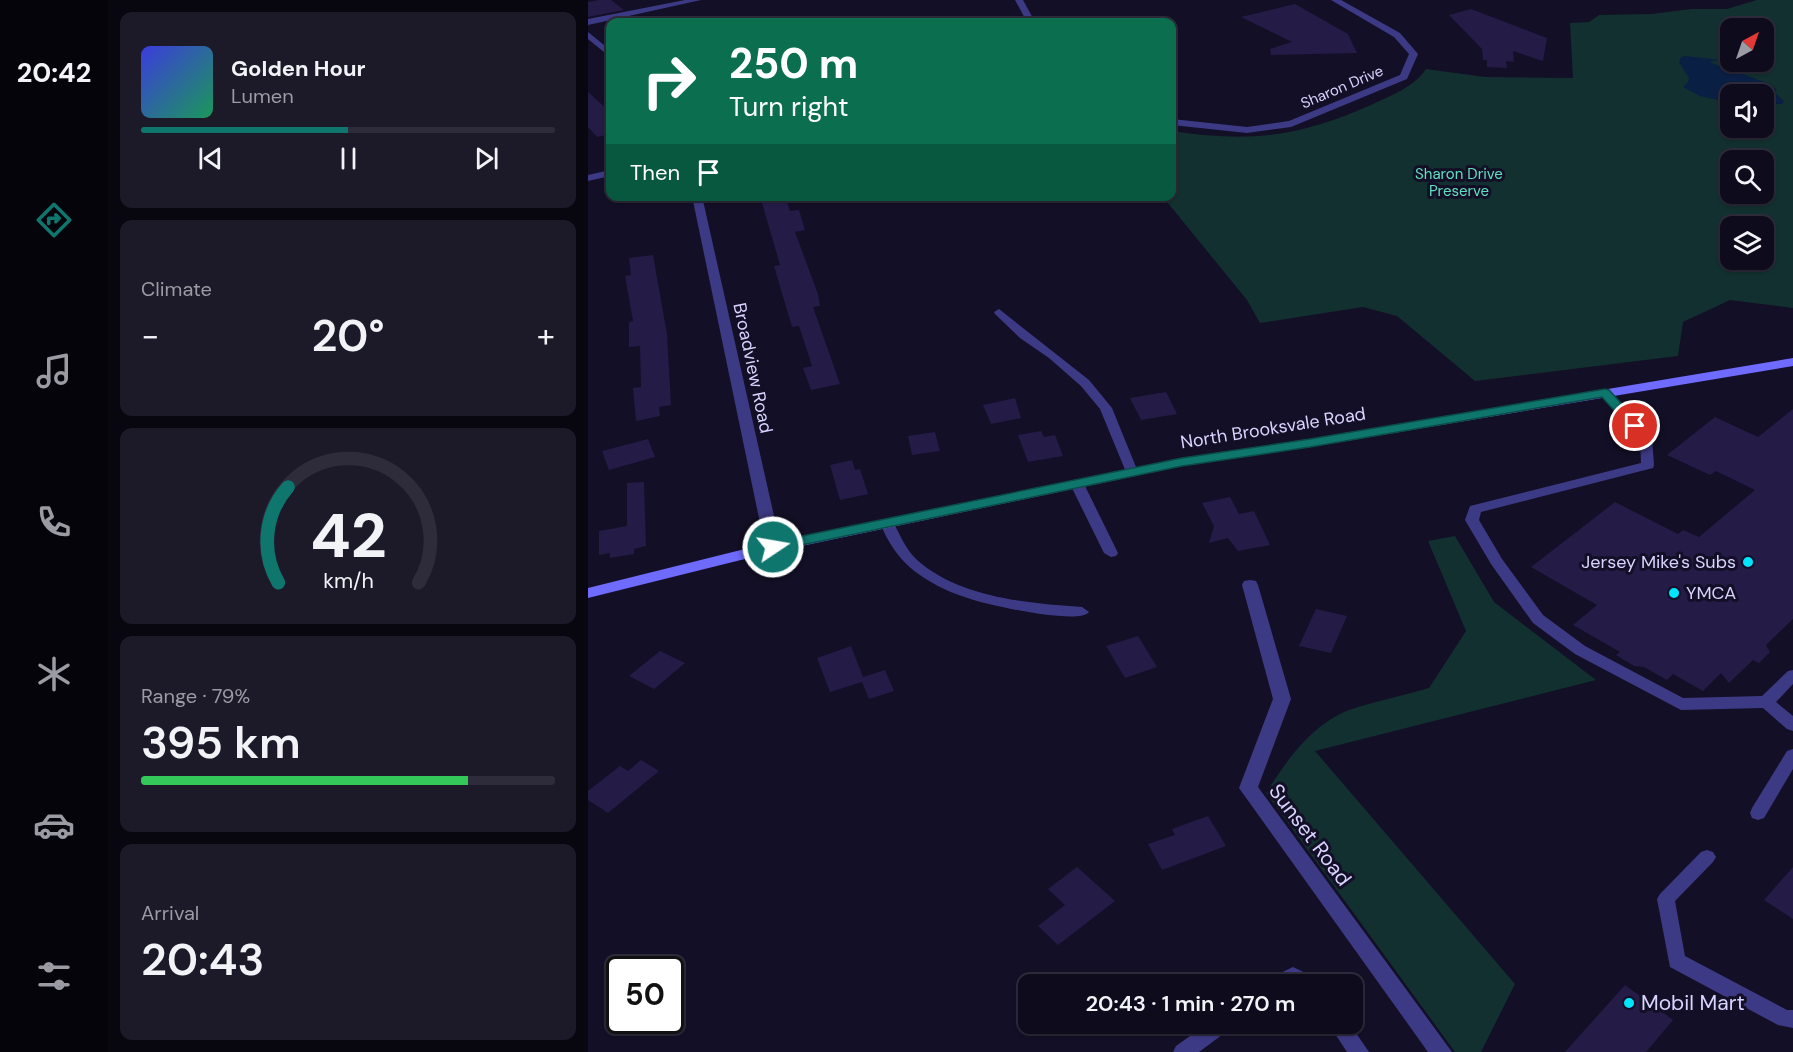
<!DOCTYPE html>
<meta charset="utf-8">
<style>
body{margin:0;font-family:"DM Sans",sans-serif;background:#1c1929;color:#f1f3f6;height:100vh;display:flex;flex-direction:column;font-size:22px;white-space:nowrap}
*{box-sizing:border-box;margin:0}
p{font-size:20px;color:#9b9ba3}
.icon{flex:none;width:33px;height:33px;fill:none;stroke:currentColor;stroke-width:2;stroke-linecap:round;stroke-linejoin:round}
.map{position:relative;flex:1;overflow:hidden}
.side{display:flex;flex-direction:column;gap:12px;padding:12px;background:#08060f;width:480px}
.side>*{flex:none}
.top-card{position:absolute;left:18px;top:18px;width:570px;height:183px;border-radius:12px;box-shadow:0 2px 4px #0004,0 0 0 2px #2e2b3b;background:#0b6e4f;color:#fff;overflow:hidden}
.needle{width:39px;rotate:40deg}
.controls{position:absolute;left:1132px;top:18px;display:grid;gap:12px}
.controls a{display:grid;place-items:center;width:54px;height:54px;border-radius:12px;background:#0e0b1c;box-shadow:0 2px 4px #0004,0 0 0 2px #2e2b3b;font-size:30px}
.speed{position:absolute;left:18px;top:956px;display:flex;gap:12px;font-size:30px;font-weight:700;text-align:center}
.speed>*{display:grid;place-content:center;width:78px;height:78px;border-radius:50%;background:#0e0b1c;box-shadow:0 2px 4px #0004,0 0 0 2px #2e2b3b;line-height:1}
.speed .limit{border:3px solid #111;border-radius:9px;background:#fff;color:#111}
.pin{position:absolute;display:grid;place-items:center;width:51px;height:51px;color:#fff;margin:-26px;border:3px solid #fff;border-radius:50%;box-shadow:0 2px 6px #0007}
.me{position:absolute;width:66px;margin:-33px;rotate:78deg;stroke-linejoin:round;filter:drop-shadow(0 0 4px #0008)}
.turn{display:flex;align-items:center;gap:21px;height:126px;padding:0 24px;font-size:27px}
.turn .icon{width:78px;height:78px;stroke-width:2.5}
.turn b{display:block;font-size:42px;line-height:51px}
.then{display:flex;align-items:center;height:57px;padding:0 24px;background:#0003;gap:12px;font-size:22px}
.big{font-size:45px;font-weight:600;line-height:1.1}
.side .card{flex:1;display:flex;flex-direction:column;justify-content:center;gap:9px;min-width:0;padding:0 21px;border-radius:12px;background:#1c1929}
.side .dial{align-items:center;gap:0}
.dial svg{height:156px;overflow:visible;fill:none;stroke:#2e2b3b;stroke-width:7;stroke-linecap:round;text-anchor:middle}
.dial text{fill:#f1f3f6;stroke:none}
.song{display:flex;align-items:center;gap:18px}
.cover{width:72px;height:72px;border-radius:9px;background:linear-gradient(135deg,hsl(240 70% 55%),hsl(150 70% 35%))}
.played{height:6px;border-radius:3px;background:linear-gradient(90deg,#0f766e 50%,#2e2b3b 50%)}
.keys{display:flex;justify-content:space-around;direction:ltr}
.heat{display:flex;justify-content:space-between;align-items:center;font-size:33px;direction:ltr}
.charge{height:9px;border-radius:4px;background:linear-gradient(90deg,#34c759 79%,#2e2b3b 0)}
.trip{position:absolute;left:430px;top:974px;width:345px;height:60px;border-radius:12px;background:#0e0b1c;box-shadow:0 2px 4px #0004,0 0 0 2px #2e2b3b;font-weight:600;line-height:60px;text-align:center}
main{display:flex;flex:1;min-height:0}
.menu{display:flex;flex-direction:column;width:108px;justify-content:space-around;align-items:center;background:#06040b;color:#9b9ba3}
.menu .icon{width:42px;height:42px}
.menu .selected{color:#0f766e}
.menu b{font-size:27px;color:#f1f3f6}
.map>svg:first-child{display:block}
.green{fill:#12302f;fill-rule:evenodd}
.water{fill:#0a1f44}
.building{fill:#241b47}
.lines{fill:none;stroke-linecap:round;stroke-linejoin:round}
.service{fill:#3d3a85;fill-rule:evenodd}
.minor{fill:#3d3a85;fill-rule:evenodd}
.secondary{fill:#6f6bff;fill-rule:evenodd}
.route{fill:#0f766e;stroke:#0a4d48;stroke-width:1.5}
.poi-dot{fill:#00e5ff;stroke:#130f26;stroke-width:2}
.labels{text-anchor:middle;stroke-width:6;stroke-linejoin:round;paint-order:stroke}
.far-street-label{font-size:15px;fill:#d9d4ff;stroke:#130f26}
.far-park-label{font-size:15px;fill:#5fe0c0;stroke:#130f26}
.street-label{font-size:18px;fill:#d9d4ff;stroke:#130f26}
.poi-label{font-size:18px;fill:#d9d4ff;stroke:#130f26;text-anchor:end}
.near-street-label{font-size:21px;fill:#d9d4ff;stroke:#130f26}
.near-poi-label{font-size:21px;fill:#d9d4ff;stroke:#130f26;text-anchor:start}
</style>
<main>
<nav class="menu">
<b>20:42</b>
<svg class="icon selected" aria-label="directions" viewBox="0 0 24 24"><path d="M12 3l9 9-9 9-9-9zM9 14v-3h6M13 9l2 2-2 2"/></svg>
<svg class="icon" aria-label="music" viewBox="0 0 24 24"><path d="M9 18V5l10-2v13"/><circle cx="6" cy="18" r="3"/><circle cx="16" cy="16" r="3"/></svg>
<svg class="icon" aria-label="phone" viewBox="0 0 24 24"><path d="M5 4h4l2 5-3 2q2 4 5 5l2-3 5 2v4C11 20 4 13 5 4z"/></svg>
<svg class="icon" aria-label="climate" viewBox="0 0 24 24"><path d="M12 3v18M4 7l16 10M4 17L20 7"/></svg>
<svg class="icon" aria-label="car" viewBox="0 0 24 24"><path d="M5 17H2v-5l4-1 3-4h7l3 4 3 1v5h-3M9 17h6M6 11h13"/><circle cx="7" cy="17" r="2"/><circle cx="17" cy="17" r="2"/></svg>
<svg class="icon" aria-label="filters" viewBox="0 0 24 24"><path d="M4 7h16M4 17h16"/><circle cx="9" cy="7" r="2"/><circle cx="15" cy="17" r="2"/></svg>
</nav>
<section class="side">
<div class="card">
<div class="song"><i class="cover"></i><div><b>Golden Hour</b><p>Lumen</p></div></div>
<div class="played"></div>
<div class="keys"><svg class="icon" aria-label="previous" viewBox="0 0 24 24"><path d="M18 5L8 12l10 7zM5 5v14"/></svg><svg class="icon" aria-label="pause" viewBox="0 0 24 24"><path d="M8 5v14M16 5v14"/></svg><svg class="icon" aria-label="next" viewBox="0 0 24 24"><path d="M6 5l10 7-10 7zM19 5v14"/></svg></div>
</div>
<div class="card"><p>Climate</p>
<div class="heat"><a>−</a><b class="big">20°</b><a>+</a></div>
</div>
<div class="card dial"><svg viewBox="0 0 100 80">
<path d="M14 69A42 42 0 1 1 86 69"/>
<path d="M14 69A42 42 0 0 1 19 20" stroke="#0f766e"/>
<text x="50" y="56" font-size="32" font-weight="700">42</text>
<text x="50" y="72" font-size="11">km/h</text>
</svg></div>
<div class="card"><p>Range · 79%</p><b class="big">395 km</b><div class="charge"></div></div>
<div class="card"><p>Arrival</p><b class="big">20:43</b></div>
</section>
<div class="map">
<svg width="1205" height="1052" viewBox="0 0 1205 1052">
<rect width="100%" height="100%" fill="#130f26"/>
<!-- green -->
<g class="green">
<path d="M 1169,0 L 1205,0 L 1205,308 L 1142,300 L 1095,322 L 1090,356 L 887,381 L 809,316 L 775,307 L 672,323 L 659,300 L 575,197 L 584,196 L 584,131 C 664,143 711,137 785,104 C 804,95 826,87 838,69 L 897,77 L 985,78 L 982,23 L 1001,22 L 1011,15 L 1064,14 L 1103,9 L 1139,9 ZM 1143,28 L 1176,28 L 1176,62 L 1143,62 ZM 1143,94 L 1176,94 L 1194,104 L 1176,103 L 1176,128 L 1143,128 ZM 1143,160 L 1176,160 L 1176,194 L 1143,194 ZM 1143,226 L 1176,226 L 1176,260 L 1143,260 Z"/>
<path d="M 867,536 L 906,602 L 1008,680 L 727,751 L 927,984 L 893,1052 L 867,1052 L 678,793 C 699,760 723,725 761,710 C 787,701 815,696 841,688 L 878,631 L 840,541 Z"/>
</g>
<!-- water -->
<polygon class="water" points="1098,56 1131,60 1121,62 1182,84 1188,89 1188,94 1196,101 1194,104 1176,103 1176,94 1143,94 1143,103 1112,96 1095,87 1100,82 1101,78 1091,62 1093,57"/>
<!-- building -->
<g class="building">
<polygon points="11,0 23,0 36,10 0,17 0,2"/>
<polygon points="707,4 760,34 769,53 683,55 682,49 704,42 653,17"/>
<polygon points="883,9 959,38 955,61 925,51 926,62 918,61 919,68 899,67 899,60 895,60 894,49 861,15"/>
<polygon points="0,92 22,112 22,134 9,137 0,127"/>
<polygon points="172,196 197,196 202,211 211,210 217,230 207,232 230,294 232,306 225,307 252,384 223,390 215,368 224,366 211,326 204,327 186,266 192,265"/>
<polygon points="65,255 79,334 83,405 71,407 72,416 48,421 45,388 53,387 52,346 41,347 41,322 45,321 37,276 43,275 41,258"/>
<polygon points="578,392 589,414 553,420 542,398"/>
<polygon points="427,398 433,418 403,424 395,405"/>
<polygon points="1205,409 1205,619 1178,645 1182,652 1171,663 1165,660 1141,683 1133,673 1115,691 1085,674 1079,680 1056,667 1046,666 1028,655 1032,652 985,625 1009,605 943,567 1027,502 1090,534 1095,530 1111,537 1167,490 1128,471 1122,475 1079,455 1127,417 1170,437"/>
<polygon points="453,431 456,437 467,435 475,456 440,462 430,435"/>
<polygon points="347,432 352,451 324,455 320,436"/>
<polygon points="60,439 67,457 21,470 14,451"/>
<polygon points="264,460 267,470 272,469 280,494 252,500 242,465"/>
<polygon points="56,482 58,546 46,549 46,554 22,558 22,553 11,555 11,531 39,526 39,483"/>
<polygon points="642,497 651,514 666,511 682,545 650,551 640,538 621,543 626,526 614,503"/>
<polygon points="728,609 759,616 743,653 711,646"/>
<polygon points="550,636 569,667 537,678 518,646"/>
<polygon points="263,646 275,677 297,670 306,691 281,699 274,682 242,692 229,658"/>
<polygon points="72,651 97,663 66,689 41,676"/>
<polygon points="53,760 71,771 20,813 0,800 0,791 32,766 40,771"/>
<polygon points="620,816 638,846 574,870 560,844 587,835 584,829"/>
<polygon points="489,867 527,901 470,945 450,926 477,905 460,889"/>
<polygon points="1205,867 1205,919 1176,900"/>
<polygon points="1037,985 1085,1020 1058,1052 977,1052"/>
</g>
<g class="lines">
<!-- service -->
<g class="service">
<polygon points="411,309 501,380 524,408 550,472 549,475 539,475 538,472 512,409 493,386 461,358 432,338 407,314 406,312"/>
<polygon points="1017,389 1021,390 1064,438 1066,465 1065,468 893,512 891,520 914,559 955,615 997,646 1095,698 1174,696 1200,671 1205,670 1205,684 1188,702 1205,716 1205,731 1199,729 1175,708 1093,710 987,654 945,623 903,564 877,520 882,506 1053,463 1052,439 1013,396 1011,393 1013,390"/>
<polygon points="489,480 496,484 530,553 528,556 523,557 516,553 482,484"/>
<path d="M 299,519 L 304,520 C 312,534 316,547 328,559 C 371,598 439,603 494,607 L 501,612 C 492,625 406,606 389,601 C 372,596 353,589 338,579 C 315,565 302,547 292,523 Z"/>
<polygon points="1205,749 1205,769 1176,818 1170,820 1164,818 1162,813 1164,808 1199,751"/>
<polygon points="1119,850 1125,852 1128,857 1125,862 1087,901 1097,956 1199,1010 1205,1010 1205,1028 1190,1025 1082,967 1069,899 1072,894 1113,852"/>
<polygon points="705,967 728,978 730,984 680,984 682,978"/>
<polygon points="620,1023 645,1023 642,1029 611,1052 585,1052 588,1046"/>
<polygon points="740,1023 761,1023 781,1052 759,1052"/>
</g>
<!-- minor -->
<g class="minor">
<polygon points="97,0 113,0 0,25 0,19"/>
<polygon points="427,0 435,0 447,22 439,22"/>
<polygon points="743,0 753,0 812,33 830,54 819,79 703,127 659,133 584,125 584,119 659,127 701,121 812,75 821,54 806,37"/>
<polygon points="0,32 22,50 22,57 0,39"/>
<polygon points="22,170 22,176 0,181 0,175"/>
<polygon points="104,196 114,196 193,547 185,552 177,547"/>
<polygon points="662,580 668,581 670,585 703,699 670,787 864,1052 840,1052 651,788 685,699 654,585 656,581"/>
</g>
<!-- secondary -->
<polygon class="secondary" points="1205,358 1205,366 722,447 594,466 185,552 0,598 0,588 185,542 594,458 722,439"/>
</g>
<!-- route -->
<polygon class="route" points="1017,389 1021,390 1052,424 1054,426 1052,429 1043,429 1014,397 722,447 594,466 185,551 178,547 185,542 594,458 722,439"/>
<!-- markers -->
<g class="poi-dot">
<circle cx="1160" cy="562" r="6"/>
<circle cx="1086" cy="593" r="6"/>
<circle cx="1041" cy="1003" r="6"/>
</g>
<g class="labels">
<!-- far-street labels -->
<g class="far-street-label">
<text transform="translate(754 87) rotate(-23)" y="5">Sharon Drive</text>
</g>
<!-- far-park labels -->
<g class="far-park-label">
<text x="871" y="179">Sharon Drive<tspan x="871" dy="17">Preserve</tspan></text>
</g>
<!-- street labels -->
<g class="street-label">
<text transform="translate(165 368) rotate(78)" y="6">Broadview Road</text>
<text transform="translate(685 428) rotate(-9)" y="6">North Brooksvale Road</text>
</g>
<!-- poi labels -->
<g class="poi-label">
<text x="1148" y="568">Jersey Mike's Subs</text>
<text x="1098" y="599" text-anchor="start">YMCA</text>
</g>
<!-- near-street labels -->
<g class="near-street-label">
<text transform="translate(722 835) rotate(53)" y="7">Sunset Road</text>
</g>
<!-- near-poi labels -->
<g class="near-poi-label">
<text x="1053" y="1010">Mobil Mart</text>
</g>
</g>
</svg>
<div class="controls">
<a><svg class="needle" viewBox="-14 -14 28 28"><path d="M0-13l5 13h-10z" fill="#e53935"/><path d="M0 13l5-13h-10z" fill="#9b9ba3"/></svg></a>
<a><svg class="icon" aria-label="sound" viewBox="0 0 24 24"><path d="M4 9h4l5-4v14l-5-4H4zM17 9q2 3 0 6"/></svg></a>
<a><svg class="icon" aria-label="search" viewBox="0 0 24 24"><circle cx="10" cy="10" r="6"/><path d="M15 15l6 6"/></svg></a>
<a><svg class="icon" aria-label="layers" viewBox="0 0 24 24"><path d="M12 4l9 5-9 5-9-5zM3 14l9 5 9-5"/></svg></a>
</div>
<div class="speed"><div class="limit">50</div></div>
<div class="pin" style="left:1047px;top:426px;background:#d93025"><svg class="icon" aria-label="arrive" viewBox="0 0 24 24"><path d="M6 21V4h12l-3 4 3 4H6"/></svg></div>
<svg class="me" style="left:185px;top:547px" viewBox="-20 -20 40 40"><circle r="17" fill="#0f766e" stroke="#fff" stroke-width="3"/><path d="M0-11L8 9 0 5-8 9z" fill="#fff"/></svg>
<div class="trip">20:43 · 1 min · 270 m</div>
<div class="top-card">
<div class="turn"><svg class="icon" aria-label="right" viewBox="0 0 24 24"><path d="M7 20v-9h11M14 6l5 5-5 5"/></svg><div><b>250 m</b>Turn right</div></div>
<div class="then">Then<svg class="icon" aria-label="arrive" viewBox="0 0 24 24"><path d="M6 21V4h12l-3 4 3 4H6"/></svg></div>
</div>
</div>
</main>
